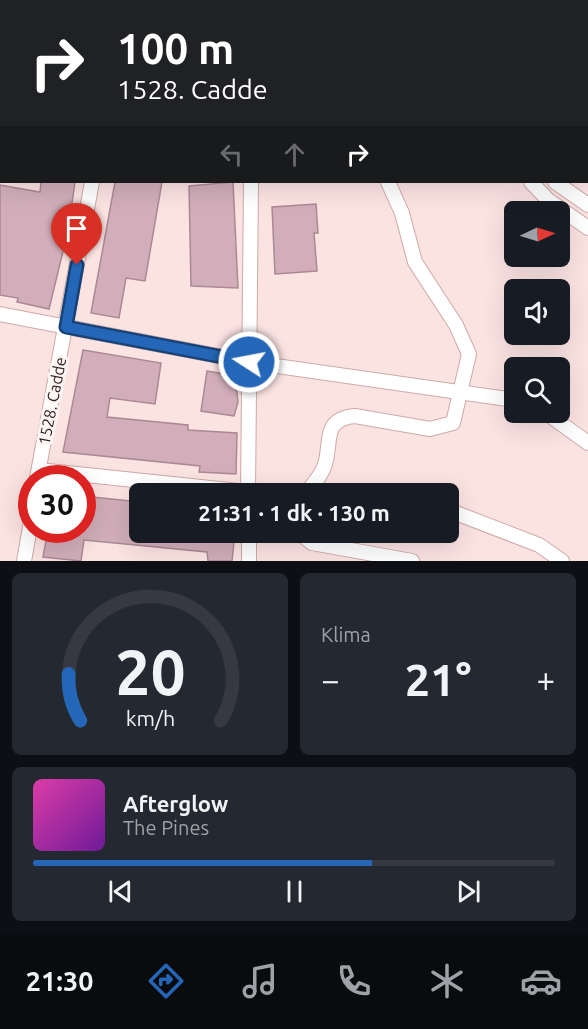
<!DOCTYPE html>
<html lang="tr">
<meta charset="utf-8">
<style>
body{margin:0;font-family:Ubuntu,sans-serif;background:#242831;color:#f1f3f6;height:100vh;display:flex;flex-direction:column;font-size:22px;white-space:nowrap}
*{box-sizing:border-box;margin:0}
p{font-size:20px;color:#9ea1a6}
.icon{flex:none;width:33px;height:33px;fill:none;stroke:currentColor;stroke-width:2;stroke-linecap:round;stroke-linejoin:round}
.map{position:relative;height:561px;overflow:hidden}
.side{display:flex;flex-direction:column;gap:12px;padding:12px;background:#0d0f14;flex:1}
.side>*{flex:none}
.guide{position:absolute;left:0px;top:0px;width:588px;height:183px;box-shadow:0 6px 24px #0002;background:#202124;color:#fff;overflow:hidden}
.needle{width:39px;rotate:86deg}
.buttons{position:absolute;left:504px;top:201px;display:grid;gap:12px}
.buttons a{display:grid;place-items:center;width:66px;height:66px;border-radius:9px;background:#171b24;box-shadow:0 6px 24px #0002;font-size:30px}
.speed{position:absolute;left:18px;top:465px;display:flex;gap:12px;font-size:30px;font-weight:700;text-align:center}
.speed>*{display:grid;place-content:center;width:78px;height:78px;border-radius:50%;background:#171b24;box-shadow:0 6px 24px #0002;line-height:1}
.speed .limit{border:9px solid #d22;background:#fff;color:#111}
.pin{position:absolute;display:grid;place-items:center;width:51px;height:51px;color:#fff;margin:-62px -26px;border-radius:50% 50% 50% 0;rotate:-45deg;box-shadow:0 0 6px #0007}
.pin .icon{rotate:45deg}
.me{position:absolute;width:66px;margin:-33px;rotate:281deg;stroke-linejoin:round;filter:drop-shadow(0 0 4px #0008)}
.turn{display:flex;align-items:center;gap:21px;height:126px;padding:0 18px;font-size:27px}
.turn .icon{width:78px;height:78px;stroke-width:2.5}
.turn b{display:block;font-size:42px;line-height:51px}
.lanes{display:flex;align-items:center;height:57px;padding:0 18px;background:#0003;justify-content:center;gap:30px;direction:ltr}
.lanes .off{opacity:.35}
.big{font-size:45px;font-weight:600;line-height:1.1}
.side .card{flex:1;display:flex;flex-direction:column;justify-content:center;gap:9px;min-width:0;padding:0 21px;border-radius:9px;background:#242831}
.side .dial{align-items:center;gap:0}
.dial svg{height:156px;overflow:visible;fill:none;stroke:#363941;stroke-width:7;stroke-linecap:round;text-anchor:middle}
.dial text{fill:#f1f3f6;stroke:none}
.song{display:flex;align-items:center;gap:18px}
.cover{width:72px;height:72px;border-radius:9px;background:linear-gradient(135deg,hsl(320 70% 55%),hsl(280 70% 35%))}
.played{height:6px;border-radius:3px;background:linear-gradient(90deg,#2466b7 65%,#363941 65%)}
.keys{display:flex;justify-content:space-around;direction:ltr}
.heat{display:flex;justify-content:space-between;align-items:center;font-size:33px;direction:ltr}
.side .tiles{flex:1;display:grid;gap:12px;grid-template-columns:1fr 1fr}
.card:last-child{grid-column:span 2}
.trip{position:absolute;left:129px;top:483px;width:330px;height:60px;border-radius:9px;background:#171b24;box-shadow:0 6px 24px #0002;font-weight:600;line-height:60px;text-align:center}
.dock{display:flex;height:96px;justify-content:space-around;align-items:center;background:#090b0e;color:#9ea1a6}
.dock .icon{width:42px;height:42px}
.dock .on{color:#2466b7}
.dock b{font-size:27px;color:#f1f3f6}
.map>svg:first-child{display:block}
.building{fill:#d1aeb9;stroke:#ab8994;stroke-width:1.5}
.lines{fill:none;stroke-linecap:round;stroke-linejoin:round}
.minor-casing{stroke:#cfa9a7;stroke-width:16}
.minor{stroke:#fff;stroke-width:14}
.route-casing{stroke:#174277;stroke-width:15}
.route{stroke:#2466b7;stroke-width:10}
.labels{text-anchor:middle;stroke-width:6;stroke-linejoin:round;paint-order:stroke}
.street-label{font-size:16px;fill:#2a1c1b;stroke:#fdf5f4}
</style>
<div class="map">
<svg width="588" height="561" viewBox="0 0 588 561">
<rect width="100%" height="100%" fill="#fbe3e2"/>
<!-- building -->
<g class="building">
<polygon points="41,182 75,182 68,231 49,309 17,302 18,298 0,295 0,185 40,192"/>
<polygon points="115,182 162,182 145,281 126,278 119,318 91,313"/>
<polygon points="233,182 238,288 191,286 189,186"/>
<polygon points="316,204 318,233 314,233 317,271 275,274 272,207"/>
<polygon points="83,350 161,363 155,404 110,398 107,417 188,425 188,430 237,433 236,474 199,472 200,466 63,452"/>
<polygon points="207,371 235,376 238,402 234,416 201,411"/>
<polygon points="82,496 140,502 140,532 235,532 232,561 208,561 207,552 84,540 81,561 43,557 48,530 82,530"/>
</g>
<g class="lines">
<defs>
<g id="minor">
<polyline points="197,0 205,2"/>
<polyline points="252,0 252,2"/>
<polyline points="452,0 459,2"/>
<polyline points="8,2 8,0"/>
<polyline points="124,2 125,0"/>
<polyline points="363,2 365,0"/>
<polyline points="586,28 588,28"/>
<polyline points="0,36 2,29"/>
<polyline points="586,108 588,108"/>
<polyline points="586,129 588,129"/>
<polyline points="531,182 548,200 588,228"/>
<polyline points="555,182 588,205"/>
<polyline points="0,314 249,362 514,400"/>
<polyline points="545,412 588,443"/>
<polyline points="39,470 248,492"/>
<polyline points="37,478 92,182"/>
<polyline points="248,494 251,182"/>
<path d="M 305,494 C 312,485 320,478 324,467 C 333,445 320,419 355,416 L 430,429 L 453,423 L 469,354 L 456,325 L 415,262 L 402,213 L 388,182"/>
<polyline points="448,510 539,545 562,561"/>
<polyline points="249,532 249,561"/>
<polyline points="298,532 312,543 412,561"/>
<polyline points="24,561 32,516"/>
</g>
</defs>
<!-- minor casing -->
<use href="#minor" class="minor-casing"/>
<!-- minor -->
<use href="#minor" class="minor"/>
</g>
<g class="lines">
<defs>
<polyline id="route" points="77,265 66,327 249,362"/>
</defs>
<!-- route casing -->
<use href="#route" class="route-casing"/>
<!-- route -->
<use href="#route" class="route"/>
</g>
<g class="labels">
<!-- street labels -->
<g class="street-label">
<text transform="translate(52 401) rotate(-79)" y="6">1528. Cadde</text>
</g>
</g>
</svg>
<div class="buttons">
<a><svg class="needle" viewBox="-14 -14 28 28"><path d="M0-13l5 13h-10z" fill="#e53935"/><path d="M0 13l5-13h-10z" fill="#9ea1a6"/></svg></a>
<a><svg class="icon" aria-label="sound" viewBox="0 0 24 24"><path d="M4 9h4l5-4v14l-5-4H4zM17 9q2 3 0 6"/></svg></a>
<a><svg class="icon" aria-label="search" viewBox="0 0 24 24"><circle cx="10" cy="10" r="6"/><path d="M15 15l6 6"/></svg></a>
</div>
<div class="speed"><div class="limit">30</div></div>
<div class="pin" style="left:77px;top:265px;background:#d93025"><svg class="icon" aria-label="arrive" viewBox="0 0 24 24"><path d="M6 21V4h12l-3 4 3 4H6"/></svg></div>
<svg class="me" style="left:249px;top:362px" viewBox="-20 -20 40 40"><circle r="17" fill="#2466b7" stroke="#fff" stroke-width="3"/><path d="M0-11L8 9 0 5-8 9z" fill="#fff"/></svg>
<div class="trip">21:31 · 1 dk · 130 m</div>
<div class="guide">
<div class="turn"><svg class="icon" aria-label="right" viewBox="0 0 24 24"><path d="M7 20v-9h11M14 6l5 5-5 5"/></svg><div><b>100 m</b>1528. Cadde</div></div>
<div class="lanes"><svg class="icon off" aria-label="left" viewBox="0 0 24 24"><path d="M17 20v-9H6M10 6l-5 5 5 5"/></svg><svg class="icon off" aria-label="ahead" viewBox="0 0 24 24"><path d="M12 20V5M6 11l6-6 6 6"/></svg><svg class="icon" aria-label="right" viewBox="0 0 24 24"><path d="M7 20v-9h11M14 6l5 5-5 5"/></svg></div>
</div>
</div>
<section class="side">
<div class="tiles">
<div class="card dial"><svg viewBox="0 0 100 80">
<path d="M14 69A42 42 0 1 1 86 69"/>
<path d="M14 69A42 42 0 0 1 8 45" stroke="#2466b7"/>
<text x="50" y="56" font-size="32" font-weight="700">20</text>
<text x="50" y="72" font-size="11">km/h</text>
</svg></div>
<div class="card"><p>Klima</p>
<div class="heat"><a>−</a><b class="big">21°</b><a>+</a></div>
</div>
<div class="card">
<div class="song"><i class="cover"></i><div><b>Afterglow</b><p>The Pines</p></div></div>
<div class="played"></div>
<div class="keys"><svg class="icon" aria-label="previous" viewBox="0 0 24 24"><path d="M18 5L8 12l10 7zM5 5v14"/></svg><svg class="icon" aria-label="pause" viewBox="0 0 24 24"><path d="M8 5v14M16 5v14"/></svg><svg class="icon" aria-label="next" viewBox="0 0 24 24"><path d="M6 5l10 7-10 7zM19 5v14"/></svg></div>
</div>
</div>
</section>
<nav class="dock">
<b>21:30</b>
<svg class="icon on" aria-label="directions" viewBox="0 0 24 24"><path d="M12 3l9 9-9 9-9-9zM9 14v-3h6M13 9l2 2-2 2"/></svg>
<svg class="icon" aria-label="music" viewBox="0 0 24 24"><path d="M9 18V5l10-2v13"/><circle cx="6" cy="18" r="3"/><circle cx="16" cy="16" r="3"/></svg>
<svg class="icon" aria-label="phone" viewBox="0 0 24 24"><path d="M5 4h4l2 5-3 2q2 4 5 5l2-3 5 2v4C11 20 4 13 5 4z"/></svg>
<svg class="icon" aria-label="climate" viewBox="0 0 24 24"><path d="M12 3v18M4 7l16 10M4 17L20 7"/></svg>
<svg class="icon" aria-label="car" viewBox="0 0 24 24"><path d="M5 17H2v-5l4-1 3-4h7l3 4 3 1v5h-3M9 17h6M6 11h13"/><circle cx="7" cy="17" r="2"/><circle cx="17" cy="17" r="2"/></svg>
</nav>
